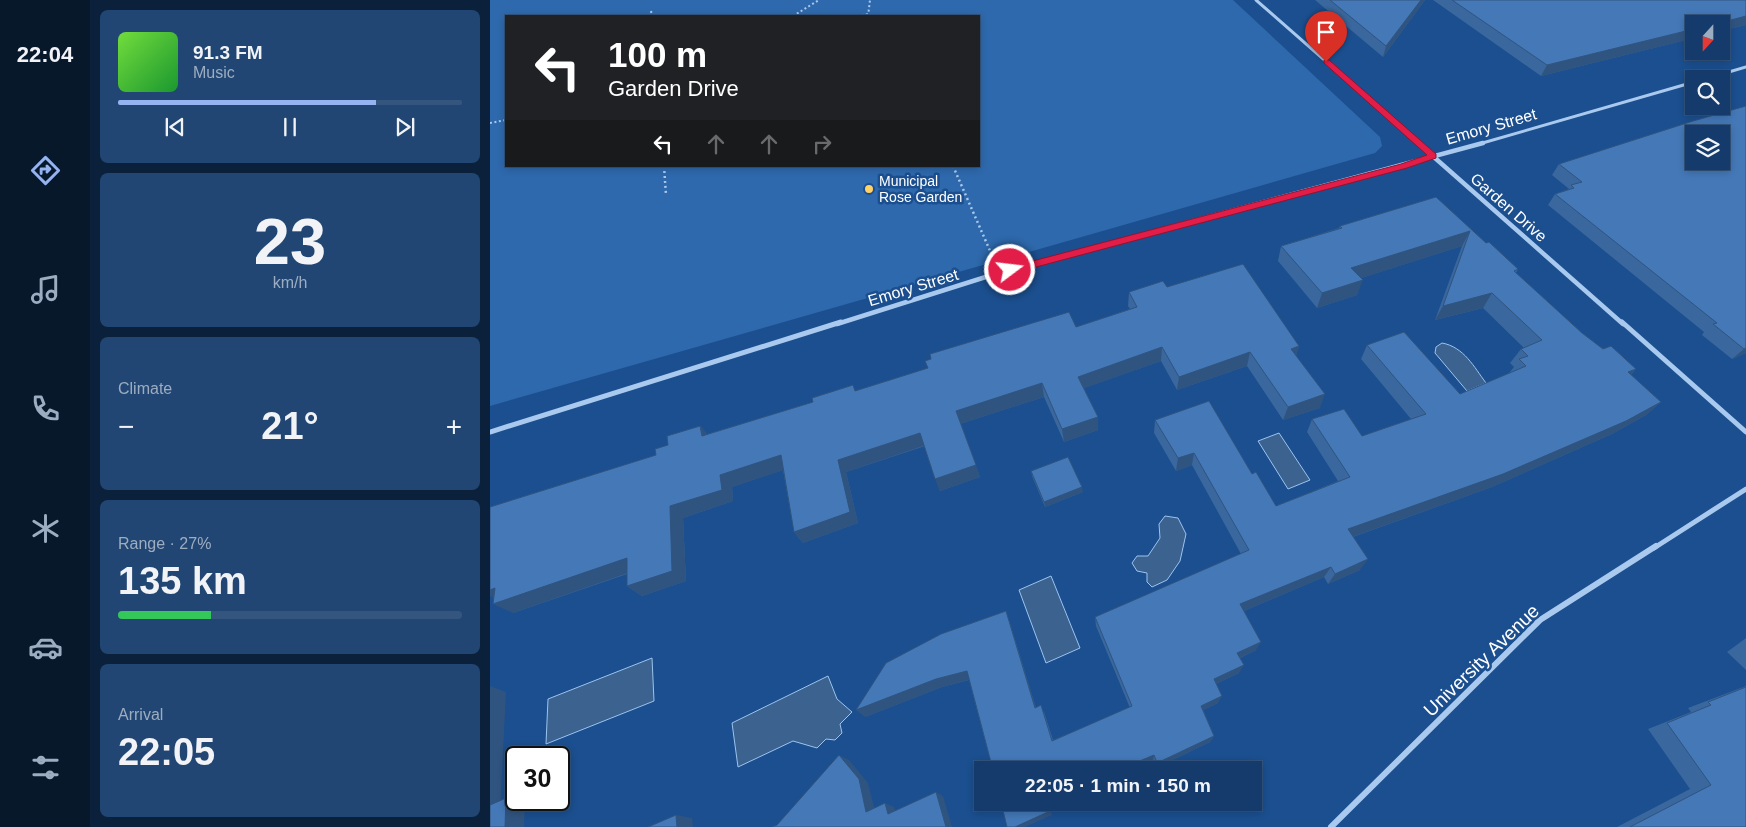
<!DOCTYPE html>
<meta charset="utf-8">
<style>
body{margin:0;font-family:Arial,sans-serif;background:#214673;color:#f1f3f6;height:100vh;display:flex;flex-direction:column;font-size:19px;white-space:nowrap}
*{box-sizing:border-box;margin:0}
p{font-size:16px;color:#9dadc1}
.icon{flex:none;width:28px;height:28px;fill:none;stroke:currentColor;stroke-width:2;stroke-linecap:round;stroke-linejoin:round}
.map{position:relative;flex:1;overflow:hidden}
.sheet{display:flex;flex-direction:column;gap:10px;padding:10px;background:#0b203b;width:400px}
.sheet>*{flex:none}
.banner{position:absolute;left:15px;top:15px;width:475px;height:152px;border-radius:0px;box-shadow:0 2px 8px #0003,0 0 0 1px #33557e;background:#202124;color:#fff;overflow:hidden}
.needle{width:32px;rotate:201deg}
.tools{position:absolute;left:1195px;top:15px;display:grid;gap:10px}
.tools a{display:grid;place-items:center;width:45px;height:45px;border-radius:0px;background:#143b6b;box-shadow:0 2px 8px #0003,0 0 0 1px #33557e;font-size:25px}
.speed{position:absolute;left:15px;top:746px;display:flex;gap:10px;font-size:25px;font-weight:700;text-align:center}
.speed>*{display:grid;place-content:center;width:65px;height:65px;border-radius:50%;background:#143b6b;box-shadow:0 2px 8px #0003,0 0 0 1px #33557e;line-height:1}
.speed .limit{border:2px solid #111;border-radius:8px;background:#fff;color:#111}
.pin{position:absolute;display:grid;place-items:center;width:42px;height:42px;color:#fff;margin:-51px -21px;border-radius:50% 50% 50% 0;rotate:-45deg;box-shadow:0 0 5px #0007}
.pin .icon{rotate:45deg}
.me{position:absolute;width:55px;margin:-28px;rotate:75deg;stroke-linejoin:round;filter:drop-shadow(0 0 4px #0008)}
.turn{display:flex;align-items:center;gap:18px;height:105px;padding:0 20px;font-size:22px}
.turn .icon{width:65px;height:65px;stroke-width:2.5}
.turn b{display:block;font-size:35px;line-height:42px}
.lanes{display:flex;align-items:center;height:48px;padding:0 20px;background:#0003;justify-content:center;gap:25px;direction:ltr}
.lanes .off{opacity:.35}
.big{font-size:38px;font-weight:700;line-height:1.1}
.sheet .card{flex:1;display:flex;flex-direction:column;justify-content:center;gap:8px;min-width:0;padding:0 18px;border-radius:8px;background:#214673}
.sheet .dial{align-items:center;gap:0}
.dial b{font-size:65px;line-height:1}
.song{display:flex;align-items:center;gap:15px}
.cover{width:60px;height:60px;border-radius:8px;background:linear-gradient(135deg,hsl(100 70% 55%),hsl(130 70% 35%))}
.played{height:5px;border-radius:2px;background:linear-gradient(90deg,#95b2f1 75%,#33557e 75%)}
.keys{display:flex;justify-content:space-around;direction:ltr}
.heat{display:flex;justify-content:space-between;align-items:center;font-size:28px;direction:ltr}
.charge{height:8px;border-radius:4px;background:linear-gradient(90deg,#34c759 27%,#33557e 0)}
.trip{position:absolute;left:484px;top:761px;width:288px;height:50px;border-radius:0px;background:#143b6b;box-shadow:0 2px 8px #0003,0 0 0 1px #33557e;font-weight:700;line-height:50px;text-align:center}
main{display:flex;flex:1;min-height:0}
.tabs{display:flex;flex-direction:column;width:90px;justify-content:space-around;align-items:center;background:#08182b;color:#9dadc1}
.tabs .icon{width:35px;height:35px}
.tabs .active{color:#95b2f1}
.tabs b{font-size:22px;color:#f1f3f6}
.map>svg:first-child{display:block}
.green{fill:#2e69ad;fill-rule:evenodd}
.water{fill:#3c6290;stroke:#9cc4f0}
.lines{fill:none;stroke-linecap:round;stroke-linejoin:round}
.path-far1{stroke:#a9c9ee;stroke-width:2;stroke-dasharray:2 2.5;stroke-linecap:butt}
.path{stroke:#a9c9ee;stroke-width:2.5;stroke-dasharray:2 3;stroke-linecap:butt}
.minor-far3{stroke:#a9c9ee;stroke-width:3}
.minor-far2{stroke:#a9c9ee;stroke-width:4.5}
.minor-far1{stroke:#a9c9ee;stroke-width:5}
.minor{stroke:#a9c9ee;stroke-width:6}
.wall{fill:#3a679d}
.shaded-wall{fill:#305480}
.building{fill:#4478b7;stroke:#305480;fill-rule:evenodd}
.route{fill:#e11d48;stroke:#92132f}
.poi-dot{fill:#ffd166;stroke:#1b4f8f;stroke-width:2}
.labels{text-anchor:middle;stroke-width:5;stroke-linejoin:round;paint-order:stroke}
.far-poi-label{font-size:14px;fill:#fff;stroke:#1b4f8f;text-anchor:start}
.street-label{font-size:16px;fill:#fff;stroke:#1b4f8f}
.near-street-label{font-size:19px;fill:#fff;stroke:#1b4f8f}
</style>
<main>
<nav class="tabs">
<b>22:04</b>
<svg class="icon active" aria-label="directions" viewBox="0 0 24 24"><path d="M12 3l9 9-9 9-9-9zM9 14v-3h6M13 9l2 2-2 2"/></svg>
<svg class="icon" aria-label="music" viewBox="0 0 24 24"><path d="M9 18V5l10-2v13"/><circle cx="6" cy="18" r="3"/><circle cx="16" cy="16" r="3"/></svg>
<svg class="icon" aria-label="phone" viewBox="0 0 24 24"><path d="M5 4h4l2 5-3 2q2 4 5 5l2-3 5 2v4C11 20 4 13 5 4z"/></svg>
<svg class="icon" aria-label="climate" viewBox="0 0 24 24"><path d="M12 3v18M4 7l16 10M4 17L20 7"/></svg>
<svg class="icon" aria-label="car" viewBox="0 0 24 24"><path d="M5 17H2v-5l4-1 3-4h7l3 4 3 1v5h-3M9 17h6M6 11h13"/><circle cx="7" cy="17" r="2"/><circle cx="17" cy="17" r="2"/></svg>
<svg class="icon" aria-label="filters" viewBox="0 0 24 24"><path d="M4 7h16M4 17h16"/><circle cx="9" cy="7" r="2"/><circle cx="15" cy="17" r="2"/></svg>
</nav>
<section class="sheet">
<div class="card">
<div class="song"><i class="cover"></i><div><b>91.3 FM</b><p>Music</p></div></div>
<div class="played"></div>
<div class="keys"><svg class="icon" aria-label="previous" viewBox="0 0 24 24"><path d="M18 5L8 12l10 7zM5 5v14"/></svg><svg class="icon" aria-label="pause" viewBox="0 0 24 24"><path d="M8 5v14M16 5v14"/></svg><svg class="icon" aria-label="next" viewBox="0 0 24 24"><path d="M6 5l10 7-10 7zM19 5v14"/></svg></div>
</div>
<div class="card dial"><b>23</b><p>km/h</p></div>
<div class="card"><p>Climate</p>
<div class="heat"><a>−</a><b class="big">21°</b><a>+</a></div>
</div>
<div class="card"><p>Range · 27%</p><b class="big">135 km</b><div class="charge"></div></div>
<div class="card"><p>Arrival</p><b class="big">22:05</b></div>
</section>
<div class="map">
<svg width="1256" height="827" viewBox="0 0 1256 827">
<rect width="100%" height="100%" fill="#1b4f8f"/>
<!-- green -->
<path class="green" d="M 0,0 L 743,0 L 890,137 L 892,146 L 885,153 L 0,406 ZM 16,16 L 489,16 L 489,166 L 16,166 Z"/>
<!-- water -->
<g class="water">
<path d="M 952,343 C 974,347 984,367 996,383 L 977,391 L 945,353 L 946,347 Z"/>
<polygon points="789,433 820,480 798,489 768,441"/>
<polygon points="675,516 688,518 696,534 690,561 677,580 662,587 657,582 657,573 647,571 642,563 647,556 658,556 670,538 669,524"/>
<polygon points="561,576 590,648 556,663 529,590"/>
<polygon points="162,658 164,701 56,744 58,699"/>
<polygon points="338,676 347,699 362,712 350,724 352,733 345,740 336,739 327,748 303,741 248,767 242,723"/>
</g>
<g class="lines">
<!-- path-far1 -->
<g class="path-far1">
<polyline points="161,11 162,16"/>
<polyline points="303,16 329,0"/>
<polyline points="367,16 378,14"/>
<polyline points="378,16 380,0"/>
<polyline points="0,123 16,120"/>
</g>
<!-- path -->
<g class="path">
<polyline points="174,166 176,195"/>
<polyline points="463,166 501,253"/>
</g>
<!-- minor-far3 -->
<g class="minor-far3">
<polyline points="766,0 930,144"/>
<polyline points="1215,79 1256,67"/>
<polyline points="989,144 1204,82"/>
</g>
<!-- minor-far2 -->
<g class="minor-far2">
<polyline points="928,143 1133,324"/>
<polyline points="347,324 502,275 993,143"/>
</g>
<!-- minor-far1 -->
<g class="minor-far1">
<polyline points="1132,322 1256,432"/>
<polyline points="0,432 351,322"/>
<polyline points="1164,548 1256,489"/>
</g>
<!-- minor -->
<polyline class="minor" points="841,827 1050,620 1166,546"/>
</g>
<!-- wall -->
<g class="wall">
<polygon points="825,0 935,0 893,57"/>
<polygon points="943,0 1256,0 1256,25 1231,31 1231,24 1204,24 1204,38 1051,76"/>
<polygon points="1256,106 1256,353 1242,359 1212,335 1214,332 1058,205 1065,194 1079,189 1062,175 1069,164"/>
<polygon points="946,197 996,243 1028,269 1026,273 1092,333 1113,349 1146,369 1141,375 1171,402 1156,415 1122,434 1002,487 863,537 870,570 838,584 834,577 754,611 766,650 750,658 749,673 726,684 728,703 713,710 724,736 720,742 666,768 663,760 639,770 503,770 479,680 452,687 375,717 519,620 546,708 554,712 563,740 640,708 606,626 605,617 751,554 702,465 686,471 664,433 665,420 762,474 786,506 848,481 817,432 822,419 872,436 921,419 871,359 877,345 970,394 1019,373 1024,367 1020,363 1031,349 1034,348 993,308 945,320 972,246 871,278 867,295 827,308 788,261 791,246 849,228 850,226"/>
<polygon points="677,287 809,346 806,355 830,408 793,420 757,366 687,390 671,361 594,388 608,430 574,442 554,397 470,424 490,477 450,491 435,446 356,472 368,523 313,543 304,532 293,470 242,487 243,501 193,518 196,581 152,596 137,586 137,574 23,613 166,455 178,445 210,426 217,434 586,327 640,309 638,306 639,292"/>
<polygon points="541,471 593,492 555,507 542,476"/>
<polygon points="1256,638 1256,670 1237,652"/>
<polygon points="1256,686 1256,827 1127,827 1200,789 1158,729 1201,712 1198,708"/>
</g>
<!-- shaded-wall -->
<g class="shaded-wall">
<polygon points="931,0 935,0 893,57 896,46"/>
<polygon points="1256,16 1256,25 1231,31 1231,24 1226,24"/>
<polygon points="1204,29 1204,38 1051,76 1057,65"/>
<polygon points="980,231 972,246 856,283 861,268"/>
<polygon points="873,280 867,295 827,308 832,293"/>
<polygon points="1002,293 993,308 945,320 953,306"/>
<polygon points="809,346 805,359 801,349"/>
<polygon points="672,347 671,361 589,390 588,377"/>
<polygon points="1256,348 1256,353 1242,359 1254,349"/>
<polygon points="760,352 757,366 687,390 689,377"/>
<polygon points="1146,369 1133,383 1138,372"/>
<polygon points="552,383 554,397 470,424 466,411"/>
<polygon points="835,394 830,408 793,420 798,407"/>
<polygon points="1171,402 1156,415 1122,434 1002,487 851,541 858,529"/>
<polygon points="608,417 608,430 574,442 572,429"/>
<polygon points="210,426 222,439 212,436"/>
<polygon points="430,433 436,445 356,472 368,523 313,543 304,532 348,460"/>
<polygon points="704,453 702,465 686,471 688,458"/>
<polygon points="291,455 300,468 242,487 243,501 193,518 196,581 152,596 137,586 180,506 230,475"/>
<polygon points="486,465 490,477 450,491 445,479"/>
<polygon points="592,487 593,492 555,507 554,502"/>
<polygon points="137,558 152,568 23,613 3,604 10,601 0,596 0,590 5,588"/>
<polygon points="878,559 870,570 838,584 845,574"/>
<polygon points="841,567 834,577 747,614 750,604"/>
<polygon points="516,611 519,620 548,715 545,708"/>
<polygon points="771,642 766,650 743,661 747,653"/>
<polygon points="754,665 749,673 720,687 724,679"/>
<polygon points="477,671 482,679 452,687 375,717 366,710 446,679"/>
<polygon points="0,686 16,692 10,811 0,810"/>
<polygon points="732,696 728,703 708,713 711,706"/>
<polygon points="724,736 720,742 666,768 667,763"/>
<polygon points="349,755 359,760 378,783 386,815 376,812"/>
<polygon points="664,755 663,760 639,770 628,770"/>
<polygon points="446,792 453,796 462,827 456,827"/>
<polygon points="16,798 35,801 34,827 15,827"/>
<polygon points="557,802 563,802 559,804 562,815 535,827 525,827"/>
<polygon points="395,803 404,807 407,818 398,814"/>
<polygon points="186,815 202,818 203,827 187,827"/>
</g>
<!-- building -->
<g class="building">
<polygon points="840,0 931,0 896,46"/>
<polygon points="962,0 1256,0 1256,16 1226,24 1204,24 1204,29 1057,65"/>
<path d="M 1256,106 L 1256,348 L 1254,349 L 1223,324 L 1227,323 L 1065,194 L 1084,188 L 1081,185 L 1092,182 L 1069,164 L 1203,121 ZM 1204,134 L 1231,134 L 1231,161 L 1204,161 Z"/>
<polygon points="946,197 996,243 999,242 1028,269 1024,271 1092,333 1113,349 1121,346 1146,369 1138,372 1171,402 1136,421 1013,474 858,529 878,559 845,574 841,567 750,604 771,642 747,653 754,665 724,679 732,696 711,706 724,736 667,763 664,755 628,770 503,770 477,671 446,679 366,710 396,663 451,634 516,611 545,708 551,705 562,741 642,706 605,617 759,550 704,453 688,458 665,420 719,401 762,474 766,472 786,506 860,477 822,419 854,409 872,436 936,414 877,345 914,332 970,394 1036,366 1029,359 1038,356 1031,349 1052,340 1002,293 953,306 980,231 861,268 873,280 832,293 791,246 852,228 850,226"/>
<polygon points="753,264 809,346 801,349 835,394 798,407 760,352 689,377 672,347 588,377 608,417 572,429 552,383 466,411 486,465 445,479 430,433 348,460 360,512 304,532 291,455 230,475 232,490 180,506 182,571 137,586 137,558 3,604 5,588 0,590 0,507 166,455 165,449 178,445 177,436 210,426 212,436 323,402 322,398 363,385 365,391 438,368 435,361 441,359 440,354 579,312 586,327 647,307 639,292 673,281 677,287"/>
<polygon points="578,457 592,487 554,502 541,471"/>
<polygon points="1256,687 1256,827 1140,827 1221,785 1177,723 1221,705 1218,702"/>
<polygon points="349,755 369,779 376,812 395,803 398,814 446,792 456,827 282,827 287,825"/>
<polygon points="16,798 15,827 0,827 0,805"/>
<polygon points="511,802 557,802 560,811 525,827 517,827"/>
<polygon points="186,815 187,827 158,827"/>
</g>
<!-- route -->
<polygon class="route" points="834,60 839,60 946,154 946,158 917,168 520,274 517,273 516,270 520,267 911,164 937,155 834,63"/>
<!-- markers -->
<circle class="poi-dot" cx="379" cy="189" r="5"/>
<g class="labels">
<!-- far-poi labels -->
<g class="far-poi-label">
<text x="389" y="186">Municipal<tspan x="389" dy="16">Rose Garden</tspan></text>
</g>
<!-- street labels -->
<g class="street-label">
<text transform="translate(1001 126) rotate(-16)" y="6">Emory Street</text>
<text transform="translate(1019 207) rotate(41)" y="6">Garden Drive</text>
<text transform="translate(423 287) rotate(-17)" y="6">Emory Street</text>
</g>
<!-- near-street labels -->
<g class="near-street-label">
<text transform="translate(991 660) rotate(-44)" y="7">University Avenue</text>
</g>
</g>
</svg>
<div class="tools">
<a><svg class="needle" viewBox="-14 -14 28 28"><path d="M0-13l5 13h-10z" fill="#e53935"/><path d="M0 13l5-13h-10z" fill="#9dadc1"/></svg></a>
<a><svg class="icon" aria-label="search" viewBox="0 0 24 24"><circle cx="10" cy="10" r="6"/><path d="M15 15l6 6"/></svg></a>
<a><svg class="icon" aria-label="layers" viewBox="0 0 24 24"><path d="M12 4l9 5-9 5-9-5zM3 14l9 5 9-5"/></svg></a>
</div>
<div class="speed"><div class="limit">30</div></div>
<div class="pin" style="left:836px;top:62px;background:#d93025"><svg class="icon" aria-label="arrive" viewBox="0 0 24 24"><path d="M6 21V4h12l-3 4 3 4H6"/></svg></div>
<svg class="me" style="left:520px;top:270px" viewBox="-20 -20 40 40"><circle r="17" fill="#e11d48" stroke="#fff" stroke-width="3"/><path d="M0-11L8 9 0 5-8 9z" fill="#fff"/></svg>
<div class="trip">22:05 · 1 min · 150 m</div>
<div class="banner">
<div class="turn"><svg class="icon" aria-label="left" viewBox="0 0 24 24"><path d="M17 20v-9H6M10 6l-5 5 5 5"/></svg><div><b>100 m</b>Garden Drive</div></div>
<div class="lanes"><svg class="icon" aria-label="left" viewBox="0 0 24 24"><path d="M17 20v-9H6M10 6l-5 5 5 5"/></svg><svg class="icon off" aria-label="ahead" viewBox="0 0 24 24"><path d="M12 20V5M6 11l6-6 6 6"/></svg><svg class="icon off" aria-label="ahead" viewBox="0 0 24 24"><path d="M12 20V5M6 11l6-6 6 6"/></svg><svg class="icon off" aria-label="right" viewBox="0 0 24 24"><path d="M7 20v-9h11M14 6l5 5-5 5"/></svg></div>
</div>
</div>
</main>
